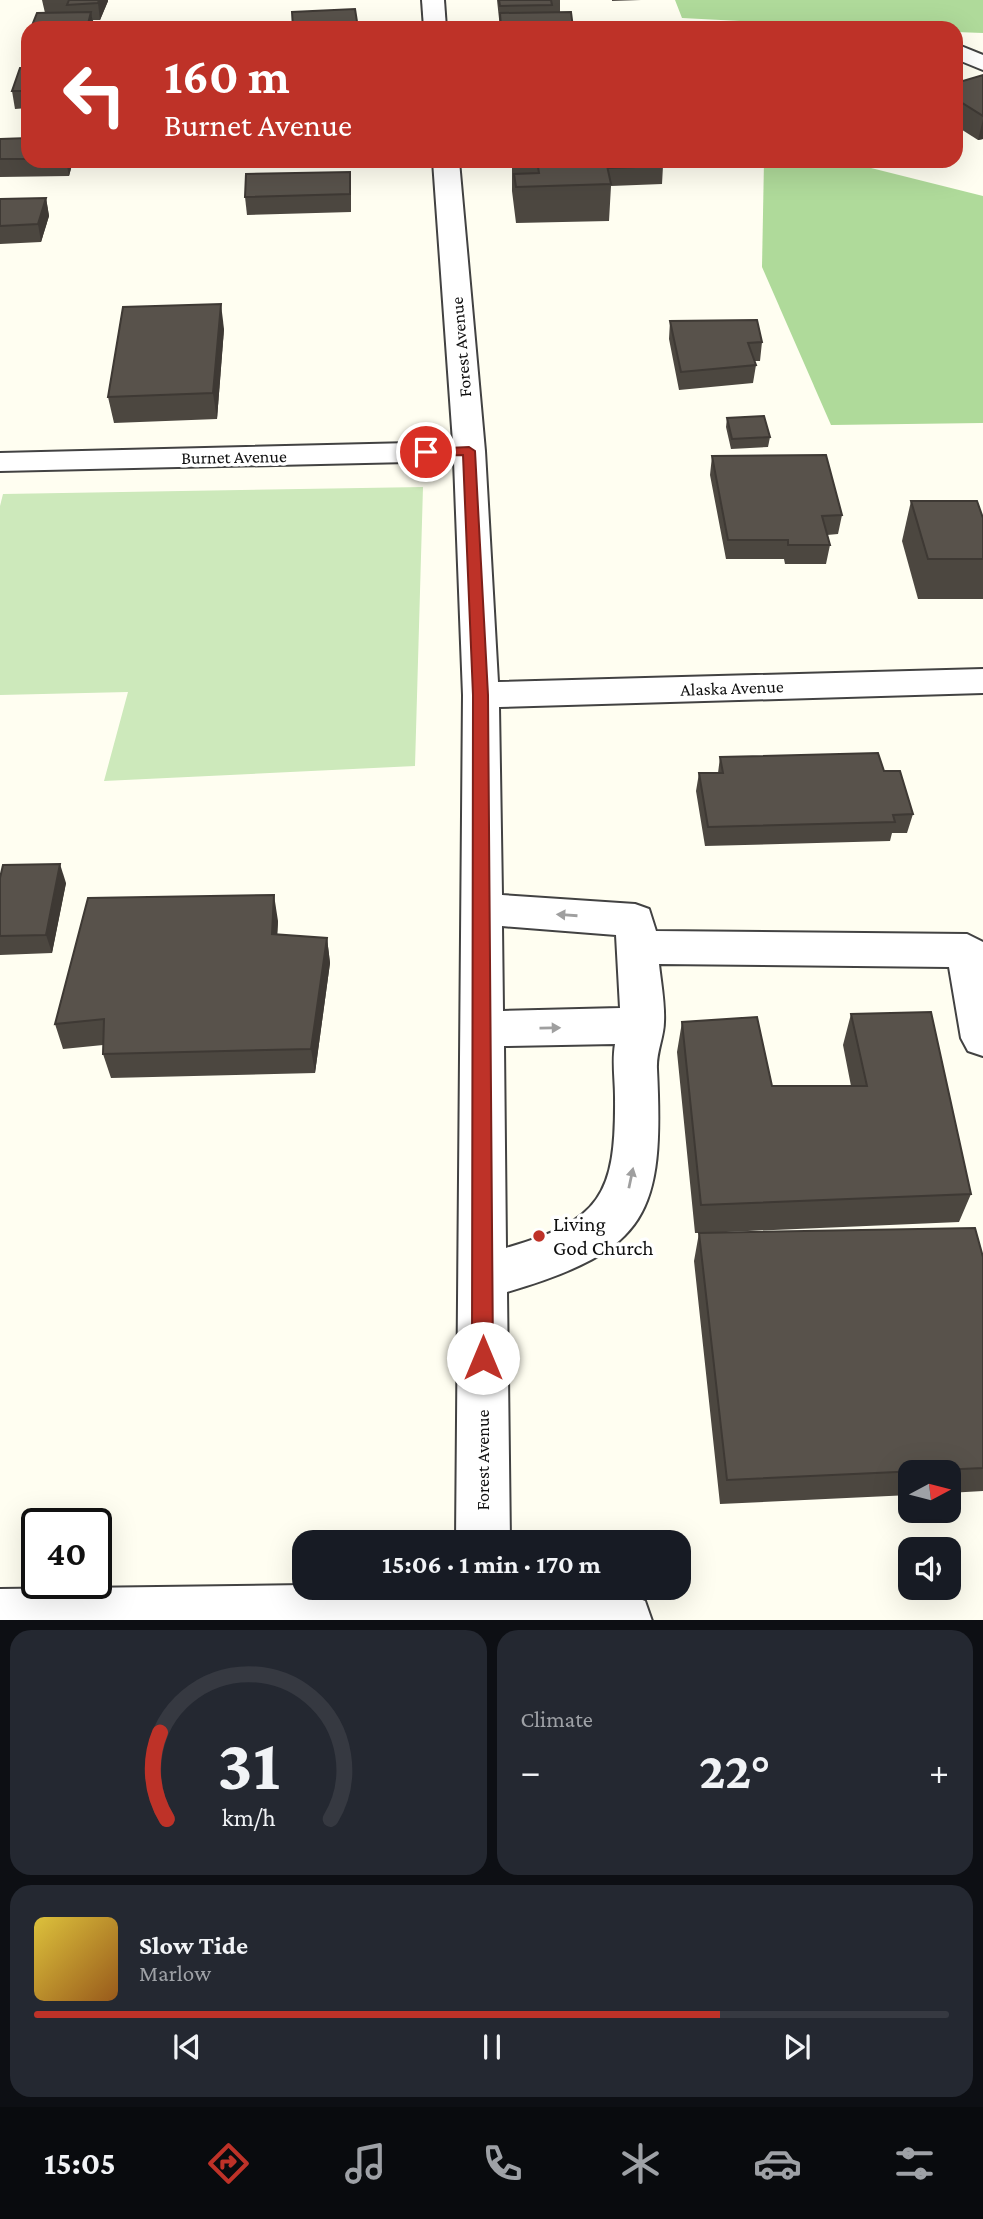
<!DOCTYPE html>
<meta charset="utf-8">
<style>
body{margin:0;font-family:"Crimson Pro",serif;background:#242831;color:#f1f3f6;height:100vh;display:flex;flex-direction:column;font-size:26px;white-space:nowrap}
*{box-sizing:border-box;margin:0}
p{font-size:23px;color:#9ea1a6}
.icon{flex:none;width:38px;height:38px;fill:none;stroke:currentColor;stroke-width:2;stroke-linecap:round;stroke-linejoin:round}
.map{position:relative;height:1620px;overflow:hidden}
.panel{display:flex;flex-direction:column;gap:10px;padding:10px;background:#0d0f14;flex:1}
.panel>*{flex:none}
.guide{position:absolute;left:21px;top:21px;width:942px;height:147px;border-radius:21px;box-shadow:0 7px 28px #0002;background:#be3228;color:#fff;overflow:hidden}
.needle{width:46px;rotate:83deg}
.buttons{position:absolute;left:898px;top:1460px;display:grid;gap:14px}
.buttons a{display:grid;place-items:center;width:63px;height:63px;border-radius:14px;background:#171b24;box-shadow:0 7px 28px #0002;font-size:35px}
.speed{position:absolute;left:21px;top:1508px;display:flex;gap:14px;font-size:35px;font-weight:700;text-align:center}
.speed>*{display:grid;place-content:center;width:91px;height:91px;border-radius:50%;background:#171b24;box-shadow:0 7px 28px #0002;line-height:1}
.speed .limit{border:4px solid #111;border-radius:10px;background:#fff;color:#111}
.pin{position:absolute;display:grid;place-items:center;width:60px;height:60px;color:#fff;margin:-30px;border:4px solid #fff;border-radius:50%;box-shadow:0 2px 7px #0007}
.me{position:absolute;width:77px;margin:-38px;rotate:0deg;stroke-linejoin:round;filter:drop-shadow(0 0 5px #0008)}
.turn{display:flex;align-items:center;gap:24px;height:147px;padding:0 28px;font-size:32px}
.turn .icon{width:91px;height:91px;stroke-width:2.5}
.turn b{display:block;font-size:49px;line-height:60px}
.big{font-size:52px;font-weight:700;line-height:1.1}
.panel .widget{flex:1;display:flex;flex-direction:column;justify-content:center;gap:10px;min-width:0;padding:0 24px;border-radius:21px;background:#242831}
.panel .dial{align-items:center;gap:0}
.dial svg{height:182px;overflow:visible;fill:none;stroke:#363941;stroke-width:7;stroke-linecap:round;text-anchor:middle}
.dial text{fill:#f1f3f6;stroke:none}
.song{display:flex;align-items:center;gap:21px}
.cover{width:84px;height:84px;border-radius:10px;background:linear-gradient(135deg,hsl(50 70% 55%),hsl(30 70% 35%))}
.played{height:7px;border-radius:4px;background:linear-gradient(90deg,#be3228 75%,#363941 75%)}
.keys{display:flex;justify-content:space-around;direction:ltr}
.heat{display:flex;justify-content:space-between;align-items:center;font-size:38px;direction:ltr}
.panel .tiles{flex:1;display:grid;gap:10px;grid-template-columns:1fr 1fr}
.widget:last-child{grid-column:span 2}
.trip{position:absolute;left:292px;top:1530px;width:399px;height:70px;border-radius:21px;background:#171b24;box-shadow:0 7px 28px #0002;font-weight:700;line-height:70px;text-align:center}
.dock{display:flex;height:112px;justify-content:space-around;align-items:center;background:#090b0e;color:#9ea1a6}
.dock .icon{width:49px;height:49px}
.dock .current{color:#be3228}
.dock b{font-size:32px;color:#f1f3f6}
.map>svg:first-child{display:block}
.green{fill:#cde9bb}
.forest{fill:#afda9a}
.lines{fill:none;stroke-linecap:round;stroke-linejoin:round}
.minor-casing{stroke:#424242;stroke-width:4}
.minor{fill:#fff;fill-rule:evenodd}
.wall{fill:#4c4740}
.shaded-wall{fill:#3e3934}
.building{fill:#58524b;stroke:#3e3934;stroke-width:2}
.oneway{fill:#9f9f9f}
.route{fill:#be3228;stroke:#7c201a;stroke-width:2}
.poi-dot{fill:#be3228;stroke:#fff;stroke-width:2.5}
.labels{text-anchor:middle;stroke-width:7;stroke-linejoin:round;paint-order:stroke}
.street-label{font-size:18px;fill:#0f0f0f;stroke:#fff}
.near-poi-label{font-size:21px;fill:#0f0f0f;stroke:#fff;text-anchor:start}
</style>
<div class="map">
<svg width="983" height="1621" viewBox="0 0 983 1621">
<rect width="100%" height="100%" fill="#fffef1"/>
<!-- green -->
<polygon class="green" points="423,487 415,766 104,781 128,692 0,695 0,506 3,494"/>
<!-- forest -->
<g class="forest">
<polygon points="675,0 983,0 983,33 956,32 956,28 880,28 682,18"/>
<polygon points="764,161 843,161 983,196 983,423 831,425 762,267"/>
</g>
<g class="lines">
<defs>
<g id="minor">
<polygon points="422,0 444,0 446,28 424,28"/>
<polygon points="956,44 983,55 983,70 956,59"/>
<path d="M 433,161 L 459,161 L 485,451 L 498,682 L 983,669 L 983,693 L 499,707 L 502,895 L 635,904 L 649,909 L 656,931 L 967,934 L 983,942 L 983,1056 L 968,1051 L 961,1038 L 949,967 L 659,964 C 661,983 665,1003 664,1022 C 664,1037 656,1052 657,1069 C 664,1214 649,1250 507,1292 L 510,1542 L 456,1542 L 463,695 L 454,461 L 0,471 L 0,453 L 453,442 ZM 502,926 L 616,935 L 620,1008 L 503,1011 ZM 615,1044 C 612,1062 615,1079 615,1097 C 616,1195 601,1221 506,1248 L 504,1046 Z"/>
<polygon points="304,1585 546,1587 625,1593 645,1601 652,1621 0,1621 0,1589"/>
</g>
</defs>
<!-- minor casing -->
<use href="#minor" class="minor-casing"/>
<!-- minor -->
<use href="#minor" class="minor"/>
</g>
<!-- wall -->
<g class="wall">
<polygon points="42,0 108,0 108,1 100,20 93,20 94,28 31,28 45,13"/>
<polygon points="497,0 560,0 560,12 573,28 500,28"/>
<polygon points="612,0 641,0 612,1"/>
<polygon points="28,68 28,108 15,109 12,91"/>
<polygon points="983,75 983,139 978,140 956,126 956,83"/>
<polygon points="28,138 28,161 73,161 69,176 0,177 0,139"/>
<polygon points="512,161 662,161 663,166 662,184 611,186 609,221 516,223 512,191"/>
<polygon points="351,189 351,212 247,215 245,197"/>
<polygon points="46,198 49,216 41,242 0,244 0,199"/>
<polygon points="670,321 762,342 760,361 754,361 756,365 753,383 679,390 669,339"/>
<polygon points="224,329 217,419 114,423 108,397"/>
<polygon points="727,418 770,437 768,447 731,449 726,427"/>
<polygon points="712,456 842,515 838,534 827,535 830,545 826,564 785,564 784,559 726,559 710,475"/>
<polygon points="911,501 983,518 983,599 918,599 902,541"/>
<polygon points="720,757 913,814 907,833 892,833 890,841 705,846 696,791 699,773 718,773"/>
<polygon points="0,878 66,883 52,953 0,955"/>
<polygon points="278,921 277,935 327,938 330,963 315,1073 111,1078 103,1054 103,1045 63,1049 55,1024"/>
<polygon points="851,1014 971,1194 959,1222 726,1232 983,1257 983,1491 948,1493 948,1472 910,1472 910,1495 720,1504 694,1261 699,1233 695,1233 677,1052 682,1022 772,1086 851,1086 843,1045"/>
</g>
<!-- shaded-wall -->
<g class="shaded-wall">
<polygon points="99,0 108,0 108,1 100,20 98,3"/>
<polygon points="91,12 94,28 87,28"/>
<polygon points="983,119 983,139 978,140"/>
<polygon points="66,161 73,161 69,176"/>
<polygon points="46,198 49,216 41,242 38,224"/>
<polygon points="221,304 224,329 217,419 213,393"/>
<polygon points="60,864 66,883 52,953 46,935"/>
<polygon points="274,895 278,921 276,960 272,934"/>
<polygon points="327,938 330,963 315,1073 311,1049"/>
</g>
<!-- building -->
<g class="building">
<polygon points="69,0 99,0 98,3 67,5"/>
<polygon points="499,0 551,0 552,5 500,6"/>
<polygon points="355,9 358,28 293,28 292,12"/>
<polygon points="91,12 87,28 31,28 37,13"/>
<polygon points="571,12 573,28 501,28 500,13"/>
<polygon points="20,68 28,68 28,91 12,91"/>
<polygon points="983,75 983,116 956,99 956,83"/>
<polygon points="28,138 28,159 0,159 0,139"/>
<polygon points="513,161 606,161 611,184 516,187 514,174 539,173 538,167 514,167"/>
<polygon points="606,161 662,161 663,166 608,168"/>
<polygon points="350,172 350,194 245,197 246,174"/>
<polygon points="46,198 38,224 0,226 0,199"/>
<polygon points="221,304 213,393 108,397 123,307"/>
<polygon points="757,320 762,342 748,343 756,365 681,372 670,321"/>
<polygon points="764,416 770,437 732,439 727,418"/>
<polygon points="826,455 842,515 822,516 830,545 788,545 788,540 728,540 712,456"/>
<polygon points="911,501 977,501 983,518 983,559 928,559"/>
<polygon points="878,753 884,771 900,771 913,814 893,815 895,822 708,827 699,773 723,773 720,757"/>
<polygon points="60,864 46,935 0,936 0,878 3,865"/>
<polygon points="274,895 272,934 327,938 311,1049 103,1054 104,1019 55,1024 88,898"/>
<polygon points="931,1012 971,1194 701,1205 682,1022 757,1017 772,1086 867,1086 851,1014"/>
<polygon points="975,1228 983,1257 983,1468 727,1480 699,1233"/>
</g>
<!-- one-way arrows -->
<defs><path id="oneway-solid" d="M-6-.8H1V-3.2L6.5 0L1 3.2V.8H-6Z" transform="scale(1.75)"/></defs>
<g class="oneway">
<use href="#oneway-solid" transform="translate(567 915) rotate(-176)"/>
<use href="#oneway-solid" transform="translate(550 1028) rotate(-1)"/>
<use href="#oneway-solid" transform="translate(631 1178) rotate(-78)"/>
</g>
<!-- route -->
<polygon class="route" points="469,447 475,451 488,695 493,1358 490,1365 483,1368 475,1365 472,1358 473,695 463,455 426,456 419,452 426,449"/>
<!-- markers -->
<circle class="poi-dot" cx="539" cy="1236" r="7"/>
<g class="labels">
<!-- street labels -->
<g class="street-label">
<text transform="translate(461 347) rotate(-95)" y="6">Forest Avenue</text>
<text transform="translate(234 457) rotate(-1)" y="6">Burnet Avenue</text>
<text transform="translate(732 688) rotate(-2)" y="6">Alaska Avenue</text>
<text transform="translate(483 1460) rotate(-90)" y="6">Forest Avenue</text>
</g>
<!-- near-poi labels -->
<g class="near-poi-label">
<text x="553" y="1231">Living<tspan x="553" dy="24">God Church</tspan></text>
</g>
</g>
</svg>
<div class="buttons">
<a><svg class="needle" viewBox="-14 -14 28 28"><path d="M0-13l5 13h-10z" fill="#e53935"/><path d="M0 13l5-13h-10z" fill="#9ea1a6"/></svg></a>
<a><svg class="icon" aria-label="sound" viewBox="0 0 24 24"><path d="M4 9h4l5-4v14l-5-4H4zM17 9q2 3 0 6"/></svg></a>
</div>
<div class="speed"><div class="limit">40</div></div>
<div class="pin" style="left:426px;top:452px;background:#d93025"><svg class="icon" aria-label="arrive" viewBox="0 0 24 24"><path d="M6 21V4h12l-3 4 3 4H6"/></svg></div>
<svg class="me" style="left:483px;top:1358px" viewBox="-20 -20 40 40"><circle r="19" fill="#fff"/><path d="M0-13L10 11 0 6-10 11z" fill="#be3228"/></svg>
<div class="trip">15:06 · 1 min · 170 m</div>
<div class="guide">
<div class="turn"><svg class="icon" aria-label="left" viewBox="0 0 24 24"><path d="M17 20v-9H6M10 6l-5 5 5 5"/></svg><div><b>160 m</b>Burnet Avenue</div></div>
</div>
</div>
<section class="panel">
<div class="tiles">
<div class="widget dial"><svg viewBox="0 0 100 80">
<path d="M14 69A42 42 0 1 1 86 69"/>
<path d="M14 69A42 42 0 0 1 11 31" stroke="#be3228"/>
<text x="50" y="56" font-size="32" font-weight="700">31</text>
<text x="50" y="72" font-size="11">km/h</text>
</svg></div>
<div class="widget"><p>Climate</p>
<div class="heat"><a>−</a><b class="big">22°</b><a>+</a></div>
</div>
<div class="widget">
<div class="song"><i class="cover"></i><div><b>Slow Tide</b><p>Marlow</p></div></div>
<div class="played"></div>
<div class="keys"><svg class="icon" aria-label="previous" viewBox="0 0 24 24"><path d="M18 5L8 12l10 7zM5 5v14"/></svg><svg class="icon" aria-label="pause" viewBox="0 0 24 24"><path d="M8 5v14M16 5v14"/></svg><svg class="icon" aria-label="next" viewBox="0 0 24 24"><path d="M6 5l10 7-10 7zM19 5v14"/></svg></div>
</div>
</div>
</section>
<nav class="dock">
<b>15:05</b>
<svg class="icon current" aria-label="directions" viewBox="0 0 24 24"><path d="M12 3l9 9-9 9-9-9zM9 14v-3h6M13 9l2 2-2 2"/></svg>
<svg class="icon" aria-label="music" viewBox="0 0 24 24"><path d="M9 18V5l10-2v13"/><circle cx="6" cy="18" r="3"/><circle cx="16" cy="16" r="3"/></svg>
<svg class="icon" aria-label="phone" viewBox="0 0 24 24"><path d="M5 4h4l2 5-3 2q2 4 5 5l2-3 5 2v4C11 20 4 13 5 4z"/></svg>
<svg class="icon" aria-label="climate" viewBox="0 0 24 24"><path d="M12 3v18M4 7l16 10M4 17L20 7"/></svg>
<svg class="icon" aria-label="car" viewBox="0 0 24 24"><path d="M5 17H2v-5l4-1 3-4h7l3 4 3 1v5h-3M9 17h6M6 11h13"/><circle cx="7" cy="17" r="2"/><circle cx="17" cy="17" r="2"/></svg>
<svg class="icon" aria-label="filters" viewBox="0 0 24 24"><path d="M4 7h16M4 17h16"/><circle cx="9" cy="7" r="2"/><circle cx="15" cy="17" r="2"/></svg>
</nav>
